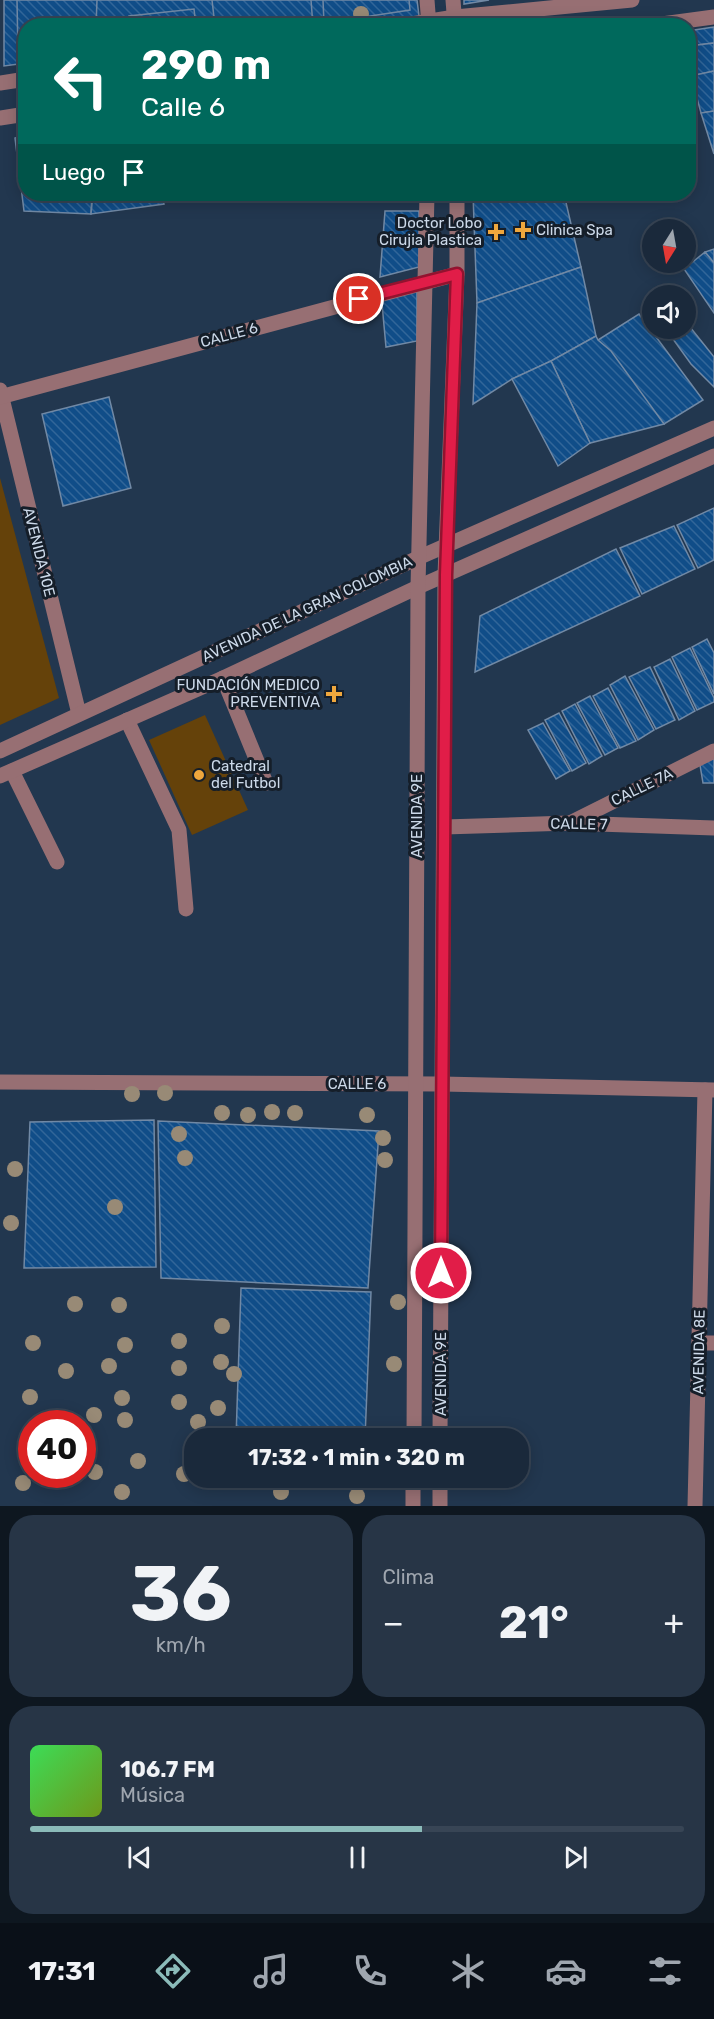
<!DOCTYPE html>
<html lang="es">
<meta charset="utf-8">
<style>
body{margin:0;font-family:Rubik,sans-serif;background:#273546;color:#f1f3f6;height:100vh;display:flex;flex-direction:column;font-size:22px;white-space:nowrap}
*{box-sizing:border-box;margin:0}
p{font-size:20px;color:#9fa6af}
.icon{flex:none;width:33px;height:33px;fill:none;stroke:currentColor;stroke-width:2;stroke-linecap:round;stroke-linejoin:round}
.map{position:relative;height:1506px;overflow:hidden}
.panel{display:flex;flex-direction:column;gap:9px;padding:9px;background:#0e1720;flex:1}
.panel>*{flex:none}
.hud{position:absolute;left:18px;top:18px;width:678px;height:183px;border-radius:24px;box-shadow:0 3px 15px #0003,0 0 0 2px #384555;background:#00695c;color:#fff;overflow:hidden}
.needle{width:39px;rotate:191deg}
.buttons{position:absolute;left:642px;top:219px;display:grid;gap:12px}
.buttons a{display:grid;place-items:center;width:54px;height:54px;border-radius:50%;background:#1a293b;box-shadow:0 3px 15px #0003,0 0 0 2px #384555;font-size:30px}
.speed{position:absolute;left:18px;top:1410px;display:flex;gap:12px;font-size:30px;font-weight:700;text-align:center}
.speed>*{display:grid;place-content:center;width:78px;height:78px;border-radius:50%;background:#1a293b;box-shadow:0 3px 15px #0003,0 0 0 2px #384555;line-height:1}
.speed .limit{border:9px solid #d22;background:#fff;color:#111}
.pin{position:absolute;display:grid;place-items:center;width:51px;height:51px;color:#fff;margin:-26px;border:3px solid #fff;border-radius:50%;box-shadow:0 2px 6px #0007}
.me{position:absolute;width:66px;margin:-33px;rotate:0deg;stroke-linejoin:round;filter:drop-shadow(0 0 4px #0008)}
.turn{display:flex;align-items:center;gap:21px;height:126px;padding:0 24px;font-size:27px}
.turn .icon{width:78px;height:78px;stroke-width:2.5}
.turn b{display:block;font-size:42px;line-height:51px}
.then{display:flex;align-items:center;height:57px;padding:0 24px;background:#0003;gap:12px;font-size:22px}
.big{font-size:45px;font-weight:700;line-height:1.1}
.panel .widget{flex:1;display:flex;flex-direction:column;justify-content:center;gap:9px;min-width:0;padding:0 21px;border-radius:24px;background:#273546}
.panel .dial{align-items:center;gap:0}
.dial b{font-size:78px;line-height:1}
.song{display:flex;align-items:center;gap:18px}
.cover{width:72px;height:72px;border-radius:9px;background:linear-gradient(135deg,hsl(130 70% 55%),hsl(80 70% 35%))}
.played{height:6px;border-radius:3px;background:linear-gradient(90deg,#8bbbb9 60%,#384555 60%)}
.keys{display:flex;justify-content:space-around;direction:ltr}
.heat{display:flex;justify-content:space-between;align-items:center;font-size:33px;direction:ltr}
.panel .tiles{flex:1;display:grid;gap:9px;grid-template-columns:1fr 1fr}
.widget:last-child{grid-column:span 2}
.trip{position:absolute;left:184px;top:1428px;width:345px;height:60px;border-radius:24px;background:#1a293b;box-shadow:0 3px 15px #0003,0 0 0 2px #384555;font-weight:700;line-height:60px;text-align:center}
.tab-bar{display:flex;height:96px;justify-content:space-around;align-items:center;background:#0a1018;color:#9fa6af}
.tab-bar .icon{width:42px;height:42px}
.tab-bar .active{color:#8bbbb9}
.tab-bar b{font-size:27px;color:#f1f3f6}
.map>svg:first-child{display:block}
.park{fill:#65420a}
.building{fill:url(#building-back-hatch);stroke:#7189a5;stroke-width:1.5}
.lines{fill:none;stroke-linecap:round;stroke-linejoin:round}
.minor{stroke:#976f73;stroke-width:15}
.tree{fill:#988a76}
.route-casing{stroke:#92132f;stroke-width:15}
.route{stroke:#e11d48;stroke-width:10}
.poi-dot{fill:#efa73d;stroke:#151e29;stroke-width:2}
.labels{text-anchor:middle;stroke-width:6;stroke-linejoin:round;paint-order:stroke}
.poi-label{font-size:15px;fill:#ccd9e9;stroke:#151e29;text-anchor:end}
.street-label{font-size:15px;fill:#ccd9e9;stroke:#151e29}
</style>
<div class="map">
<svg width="714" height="1506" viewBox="0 0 714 1506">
<defs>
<pattern id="building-back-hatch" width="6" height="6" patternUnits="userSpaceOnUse" patternTransform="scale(1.5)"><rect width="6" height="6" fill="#104d88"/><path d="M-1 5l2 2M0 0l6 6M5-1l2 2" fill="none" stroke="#326699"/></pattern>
</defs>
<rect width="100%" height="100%" fill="#22374f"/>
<!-- park -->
<g class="park">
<polygon points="0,478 59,698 0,725"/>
<polygon points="205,715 248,810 192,835 149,740"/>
</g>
<!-- building -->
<g class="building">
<polygon points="4,0 417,0 420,24 403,26 26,26 26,63 4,66"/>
<polygon points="17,0 97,0 96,26 26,26 26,54 18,55"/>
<polygon points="212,0 311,0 313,26 215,26"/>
<polygon points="323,0 409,0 410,10 324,23"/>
<polygon points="464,0 489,0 464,4"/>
<polygon points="194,9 196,26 130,26 129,16"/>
<polygon points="714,27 714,43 689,46 688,31"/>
<polygon points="688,40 691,76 688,76"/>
<polygon points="714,43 714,71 691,76 689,46"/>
<polygon points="714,71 714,111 701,113 691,76"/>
<polygon points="714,111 714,154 701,113"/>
<polygon points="26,135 26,194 92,194 91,214 24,211 15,138"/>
<polygon points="93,194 162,194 164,204 91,214"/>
<polygon points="473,194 564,194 581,267 477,303"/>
<polygon points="385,211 419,211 419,267 380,277"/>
<polygon points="714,249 714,263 705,252"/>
<polygon points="705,252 714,263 714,313 684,269"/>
<polygon points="581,267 596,336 551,361 512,379 473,404 477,303"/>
<polygon points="417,284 417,341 386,347 381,293"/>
<polygon points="639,314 703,400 664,424 598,340"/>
<polygon points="686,322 714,357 714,387 691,364 665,328 686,328"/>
<polygon points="596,336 598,340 611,351 664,424 590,443 551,361"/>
<polygon points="551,361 590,443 558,466 512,379"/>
<polygon points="109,397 131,488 63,506 42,414"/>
<polygon points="714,508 714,560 698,568 677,525"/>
<polygon points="674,526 695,569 642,594 620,548"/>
<polygon points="616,549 640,596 475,672 480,616"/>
<polygon points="707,639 714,653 714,694 692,647"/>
<polygon points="690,648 714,698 714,702 697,710 672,657"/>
<polygon points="670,659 695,711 679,720 654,667"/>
<polygon points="650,667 675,720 656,729 629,677"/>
<polygon points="625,676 654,730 638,740 610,685"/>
<polygon points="608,688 636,741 620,748 593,696"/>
<polygon points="590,696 618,748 605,755 577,703"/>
<polygon points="575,704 602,756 589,764 562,711"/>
<polygon points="559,713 586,763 572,771 545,720"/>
<polygon points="543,723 570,771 556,779 528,730"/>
<polygon points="714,758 714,783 703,783 700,765"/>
<polygon points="154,1120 156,1267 24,1268 30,1122"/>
<polygon points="158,1121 379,1131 368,1288 161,1278"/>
<polygon points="241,1288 371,1292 365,1438 236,1438"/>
</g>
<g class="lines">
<!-- minor -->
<g class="minor">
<polyline points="427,0 429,26"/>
<polyline points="453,0 455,26"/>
<polyline points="399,26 455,17 632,0"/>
<polyline points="647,26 714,17"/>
<polyline points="0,83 26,79"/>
<polyline points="0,118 26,114"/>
<polyline points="0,390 79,714"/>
<polyline points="0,397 457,274"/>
<polyline points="223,678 266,783"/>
<polyline points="127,720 179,830 186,909"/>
<polyline points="0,751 420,557 714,428"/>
<polyline points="12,771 57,862"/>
<polyline points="0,776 223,678 418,587 714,456"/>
<polyline points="572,822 714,751"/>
<polyline points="444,827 569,823 714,828"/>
<polyline points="0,1082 442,1084 714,1090"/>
<polyline points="699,1343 714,1343"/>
<polyline points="414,1438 418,587 427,194"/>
<polyline points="440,1438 445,575 457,274 457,194"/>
<polyline points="413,1506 413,1478"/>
<polyline points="440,1506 440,1478"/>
<polyline points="695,1506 705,1090"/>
</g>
</g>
<!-- trees -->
<g class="tree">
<circle cx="361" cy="14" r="8"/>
<circle cx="165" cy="1093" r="8"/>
<circle cx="132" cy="1094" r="8"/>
<circle cx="272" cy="1112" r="8"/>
<circle cx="222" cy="1113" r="8"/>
<circle cx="295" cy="1113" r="8"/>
<circle cx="248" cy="1115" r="8"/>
<circle cx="367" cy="1115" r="8"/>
<circle cx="179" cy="1134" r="8"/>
<circle cx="383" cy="1138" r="8"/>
<circle cx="185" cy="1158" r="8"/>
<circle cx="385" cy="1160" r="8"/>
<circle cx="15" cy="1169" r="8"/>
<circle cx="115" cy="1207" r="8"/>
<circle cx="11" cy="1223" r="8"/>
<circle cx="398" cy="1302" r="8"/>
<circle cx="75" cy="1304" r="8"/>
<circle cx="119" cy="1305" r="8"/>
<circle cx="222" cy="1326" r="8"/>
<circle cx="179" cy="1341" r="8"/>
<circle cx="33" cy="1343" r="8"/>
<circle cx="125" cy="1345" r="8"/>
<circle cx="221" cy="1362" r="8"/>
<circle cx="394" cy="1364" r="8"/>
<circle cx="109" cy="1366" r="8"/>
<circle cx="179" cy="1368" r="8"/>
<circle cx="66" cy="1371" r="8"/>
<circle cx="234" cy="1374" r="8"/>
<circle cx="30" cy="1397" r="8"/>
<circle cx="122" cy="1398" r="8"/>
<circle cx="179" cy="1402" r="8"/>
<circle cx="218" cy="1408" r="8"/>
<circle cx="94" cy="1415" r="8"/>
<circle cx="125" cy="1420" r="8"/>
<circle cx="198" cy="1422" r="8"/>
<circle cx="138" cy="1461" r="8"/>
<circle cx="95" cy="1472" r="8"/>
<circle cx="184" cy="1474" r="8"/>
<circle cx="23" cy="1483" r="8"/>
<circle cx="122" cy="1492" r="8"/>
<circle cx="281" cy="1492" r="8"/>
<circle cx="357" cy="1496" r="8"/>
</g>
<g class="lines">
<defs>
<polyline id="route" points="359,299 457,274 446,575 441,1273"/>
</defs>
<!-- route casing -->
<use href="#route" class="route-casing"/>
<!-- route -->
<use href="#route" class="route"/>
</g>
<!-- markers -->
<g class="poi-dot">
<path d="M520 221h6v6h6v6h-6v6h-6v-6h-6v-6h6z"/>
<path d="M493 223h6v6h6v6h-6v6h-6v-6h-6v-6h6z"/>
<path d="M331 685h6v6h6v6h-6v6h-6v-6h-6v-6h6z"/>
<circle cx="199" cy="775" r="6"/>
</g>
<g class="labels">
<!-- poi labels -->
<g class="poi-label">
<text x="482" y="228">Doctor Lobo<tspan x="482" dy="17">Cirujia Plastica</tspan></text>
<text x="536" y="235" text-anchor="start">Clinica Spa</text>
<text x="320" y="690">FUNDACIÓN MEDICO<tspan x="320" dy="17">PREVENTIVA</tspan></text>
<text x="211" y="771" text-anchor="start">Catedral<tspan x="211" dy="17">del Futbol</tspan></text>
</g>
<!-- street labels -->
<g class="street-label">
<text transform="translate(229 335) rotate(-15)" y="5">CALLE 6</text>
<text transform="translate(39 552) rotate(76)" y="5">AVENIDA 10E</text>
<text transform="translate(307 609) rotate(-25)" y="5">AVENIDA DE LA GRAN COLOMBIA</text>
<text transform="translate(642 787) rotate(-26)" y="5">CALLE 7A</text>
<text transform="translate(417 816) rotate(-90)" y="5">AVENIDA 9E</text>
<text transform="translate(579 824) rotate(1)" y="5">CALLE 7</text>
<text x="357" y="1089">CALLE 6</text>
<text transform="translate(699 1352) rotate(-89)" y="5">AVENIDA 8E</text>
<text transform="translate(441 1374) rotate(-90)" y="5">AVENIDA 9E</text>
</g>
</g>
</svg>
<div class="buttons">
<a><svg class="needle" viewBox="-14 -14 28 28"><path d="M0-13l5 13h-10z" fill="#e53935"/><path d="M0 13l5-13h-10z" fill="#9fa6af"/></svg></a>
<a><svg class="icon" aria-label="sound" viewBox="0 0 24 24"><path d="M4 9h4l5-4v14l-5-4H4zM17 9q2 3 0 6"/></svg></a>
</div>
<div class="speed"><div class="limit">40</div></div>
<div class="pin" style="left:359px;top:299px;background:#d93025"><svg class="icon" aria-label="arrive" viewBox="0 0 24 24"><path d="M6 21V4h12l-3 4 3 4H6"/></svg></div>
<svg class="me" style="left:441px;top:1273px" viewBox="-20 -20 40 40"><circle r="17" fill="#e11d48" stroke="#fff" stroke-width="3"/><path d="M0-11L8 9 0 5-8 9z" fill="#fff"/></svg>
<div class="trip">17:32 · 1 min · 320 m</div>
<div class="hud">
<div class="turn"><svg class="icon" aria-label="left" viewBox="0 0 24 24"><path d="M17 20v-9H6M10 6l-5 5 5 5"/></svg><div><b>290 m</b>Calle 6</div></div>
<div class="then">Luego<svg class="icon" aria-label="arrive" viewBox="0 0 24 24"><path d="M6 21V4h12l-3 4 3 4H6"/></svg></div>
</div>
</div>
<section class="panel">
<div class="tiles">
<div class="widget dial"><b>36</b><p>km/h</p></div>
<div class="widget"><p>Clima</p>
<div class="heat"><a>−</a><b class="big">21°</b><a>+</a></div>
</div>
<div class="widget">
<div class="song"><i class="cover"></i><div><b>106.7 FM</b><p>Música</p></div></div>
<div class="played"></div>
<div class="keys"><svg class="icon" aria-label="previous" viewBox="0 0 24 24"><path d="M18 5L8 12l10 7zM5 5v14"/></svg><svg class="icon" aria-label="pause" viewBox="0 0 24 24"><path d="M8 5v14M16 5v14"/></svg><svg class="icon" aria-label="next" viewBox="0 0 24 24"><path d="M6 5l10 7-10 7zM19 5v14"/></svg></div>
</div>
</div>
</section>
<nav class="tab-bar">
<b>17:31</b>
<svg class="icon active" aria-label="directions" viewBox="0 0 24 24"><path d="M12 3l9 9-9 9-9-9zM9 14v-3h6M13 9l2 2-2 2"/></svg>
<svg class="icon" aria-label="music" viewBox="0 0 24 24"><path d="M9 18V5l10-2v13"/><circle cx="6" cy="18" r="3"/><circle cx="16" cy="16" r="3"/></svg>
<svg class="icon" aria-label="phone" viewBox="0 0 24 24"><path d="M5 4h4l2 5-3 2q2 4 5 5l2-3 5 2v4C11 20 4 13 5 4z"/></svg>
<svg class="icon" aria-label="climate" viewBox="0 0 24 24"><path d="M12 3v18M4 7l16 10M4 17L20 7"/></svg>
<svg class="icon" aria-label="car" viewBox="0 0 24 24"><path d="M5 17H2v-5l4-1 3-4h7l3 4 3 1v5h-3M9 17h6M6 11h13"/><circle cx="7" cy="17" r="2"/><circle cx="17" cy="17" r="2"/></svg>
<svg class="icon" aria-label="filters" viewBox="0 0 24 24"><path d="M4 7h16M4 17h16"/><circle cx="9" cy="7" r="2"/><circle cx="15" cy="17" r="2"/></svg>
</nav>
